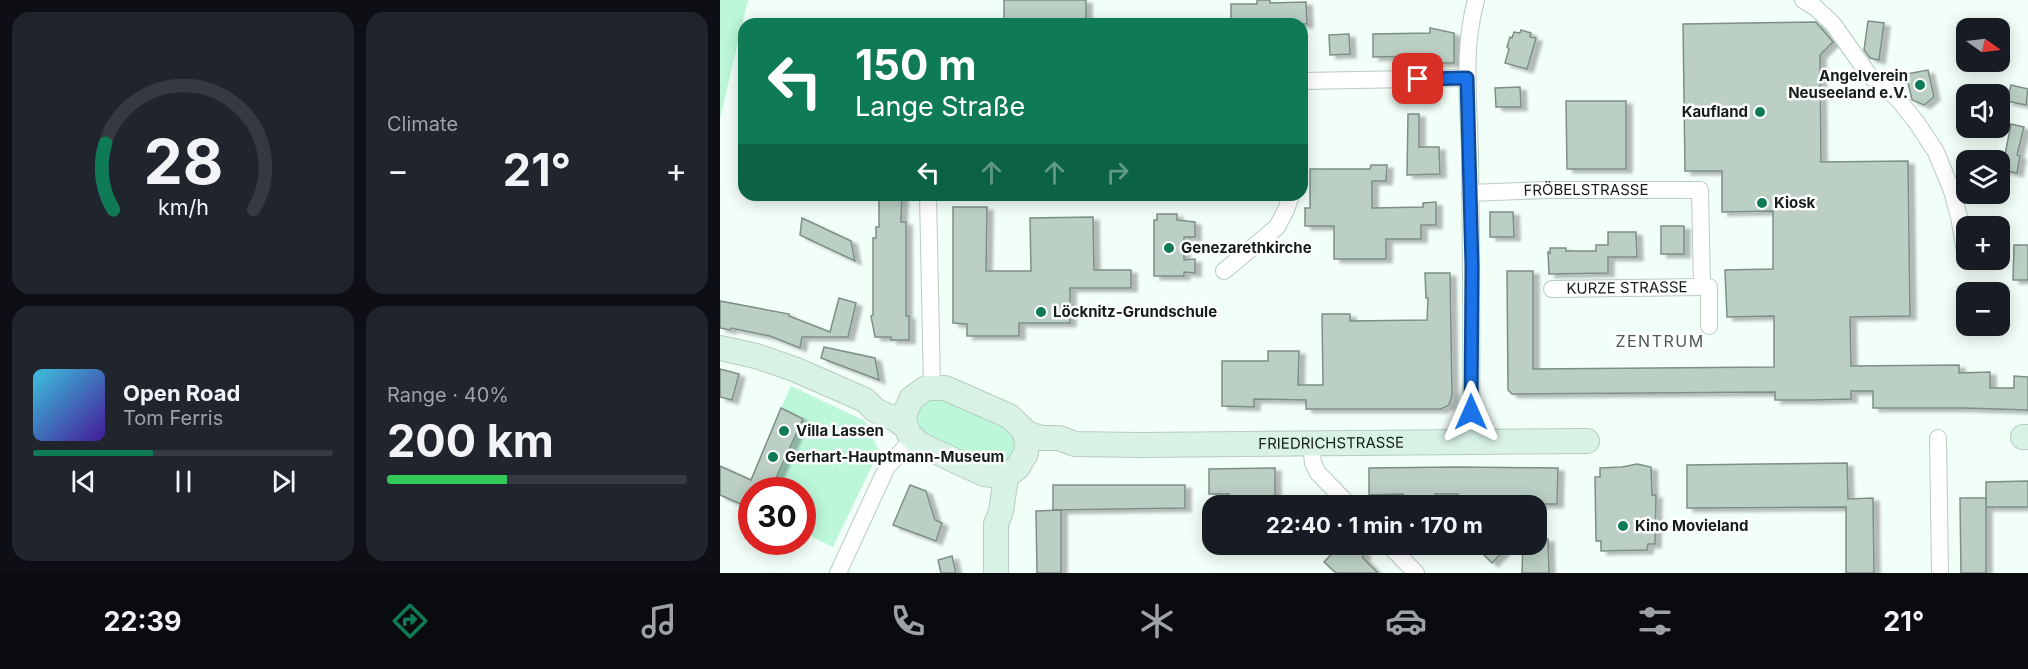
<!DOCTYPE html>
<meta charset="utf-8">
<style>
body{margin:0;font-family:Inter,sans-serif;background:#20242c;color:#f1f3f6;height:100vh;display:flex;flex-direction:column;font-size:22px;white-space:nowrap}
*{box-sizing:border-box;margin:0}
p{font-size:20px;color:#9ea1a6}
.icon{flex:none;width:33px;height:33px;fill:none;stroke:currentColor;stroke-width:2;stroke-linecap:round;stroke-linejoin:round}
.map{position:relative;flex:1;overflow:hidden}
.details{display:flex;flex-direction:column;gap:12px;padding:12px;background:#0d0f14;width:720px}
.details>*{flex:none}
.guide{position:absolute;left:18px;top:18px;width:570px;height:183px;border-radius:18px;box-shadow:0 3px 15px #0003;background:#0f7b56;color:#fff;overflow:hidden}
.needle{width:39px;rotate:104deg}
.fabs{position:absolute;left:1236px;top:18px;display:grid;gap:12px}
.fabs a{display:grid;place-items:center;width:54px;height:54px;border-radius:12px;background:#171b24;box-shadow:0 3px 15px #0003;font-size:30px}
.speed{position:absolute;left:18px;top:477px;display:flex;gap:12px;font-size:30px;font-weight:700;text-align:center}
.speed>*{display:grid;place-content:center;width:78px;height:78px;border-radius:50%;background:#171b24;box-shadow:0 3px 15px #0003;line-height:1}
.speed .limit{border:9px solid #d22;background:#fff;color:#111}
.pin{position:absolute;display:grid;place-items:center;width:51px;height:51px;color:#fff;margin:-26px;border-radius:12px;box-shadow:0 3px 9px #0006}
.me{position:absolute;width:66px;margin:-33px;rotate:0deg;stroke-linejoin:round;filter:drop-shadow(0 0 4px #0008)}
.turn{display:flex;align-items:center;gap:21px;height:126px;padding:0 18px;font-size:27px}
.turn .icon{width:78px;height:78px;stroke-width:2.5}
.turn b{display:block;font-size:42px;line-height:51px}
.lanes{display:flex;align-items:center;height:57px;padding:0 18px;background:#0003;justify-content:center;gap:30px;direction:ltr}
.lanes .off{opacity:.35}
.big{font-size:45px;font-weight:700;line-height:1.1}
.details .tile{flex:1;display:flex;flex-direction:column;justify-content:center;gap:9px;min-width:0;padding:0 21px;border-radius:18px;background:#20242c}
.details .dial{align-items:center;gap:0}
.dial svg{height:156px;overflow:visible;fill:none;stroke:#363941;stroke-width:7;stroke-linecap:round;text-anchor:middle}
.dial text{fill:#f1f3f6;stroke:none}
.song{display:flex;align-items:center;gap:18px}
.cover{width:72px;height:72px;border-radius:9px;background:linear-gradient(135deg,hsl(190 70% 55%),hsl(260 70% 35%))}
.played{height:6px;border-radius:3px;background:linear-gradient(90deg,#0f7b56 40%,#363941 40%)}
.keys{display:flex;justify-content:space-around;direction:ltr}
.heat{display:flex;justify-content:space-between;align-items:center;font-size:33px;direction:ltr}
.charge{height:9px;border-radius:4px;background:linear-gradient(90deg,#34c759 40%,#363941 0)}
.details .tiles{flex:1;display:grid;gap:12px;grid-template-columns:repeat(2,1fr)}
.trip{position:absolute;left:482px;top:495px;width:345px;height:60px;border-radius:18px;background:#171b24;box-shadow:0 3px 15px #0003;font-weight:700;line-height:60px;text-align:center}
.tab-bar{display:flex;height:96px;justify-content:space-around;align-items:center;background:#090b0e;color:#9ea1a6}
.tab-bar .icon{width:42px;height:42px}
.tab-bar .current{color:#0f7b56}
.tab-bar b{font-size:27px;color:#f1f3f6}
main{display:flex;flex:1;min-height:0}
.map>svg:first-child{display:block}
.green{fill:#bcf7da}
.building{fill:#bbcfc4;stroke:#7d8f86;stroke-width:1.5;filter:url(#shadow)}
.lines{fill:none;stroke-linecap:round;stroke-linejoin:round}
.street-casing{stroke:#b7ccc1;stroke-width:18}
.secondary-casing{stroke:#b7ccc1;stroke-width:26}
.street{stroke:#fff;stroke-width:16}
.secondary{stroke:#d8f2e6;stroke-width:24}
.route-casing{stroke:#114b97;stroke-width:15}
.route{stroke:#1a73e8;stroke-width:10}
.poi-dot{fill:#0f7b56;stroke:#fff;stroke-width:2}
.labels{text-anchor:middle;stroke-width:5;stroke-linejoin:round;paint-order:stroke}
.poi-label{font-size:15px;font-weight:bold;fill:#161e1a;stroke:#fff;text-anchor:start}
.street-label{font-size:15px;fill:#161e1a;stroke:#fff}
.neighbourhood-label{font-size:16px;letter-spacing:1.5px;fill:#485a51;stroke:#fff}
</style>
<main>
<section class="details">
<div class="tiles">
<div class="tile dial"><svg viewBox="0 0 100 80">
<path d="M14 69A42 42 0 1 1 86 69"/>
<path d="M14 69A42 42 0 0 1 10 35" stroke="#0f7b56"/>
<text x="50" y="56" font-size="32" font-weight="700">28</text>
<text x="50" y="72" font-size="11">km/h</text>
</svg></div>
<div class="tile"><p>Climate</p>
<div class="heat"><a>−</a><b class="big">21°</b><a>+</a></div>
</div>
<div class="tile">
<div class="song"><i class="cover"></i><div><b>Open Road</b><p>Tom Ferris</p></div></div>
<div class="played"></div>
<div class="keys"><svg class="icon" aria-label="previous" viewBox="0 0 24 24"><path d="M18 5L8 12l10 7zM5 5v14"/></svg><svg class="icon" aria-label="pause" viewBox="0 0 24 24"><path d="M8 5v14M16 5v14"/></svg><svg class="icon" aria-label="next" viewBox="0 0 24 24"><path d="M6 5l10 7-10 7zM19 5v14"/></svg></div>
</div>
<div class="tile"><p>Range · 40%</p><b class="big">200 km</b><div class="charge"></div></div>
</div>
</section>
<div class="map">
<svg width="1308" height="573" viewBox="0 0 1308 573">
<defs>
<filter id="shadow"><feDropShadow dx="6" dy="3.5" stdDeviation="1.5" flood-color="#0004"/></filter>
</defs>
<rect width="100%" height="100%" fill="#f2fef8"/>
<!-- green -->
<g class="green">
<polygon points="0,0 28,0 0,118"/>
<polygon points="71,386 145,421 159,451 113,547 83,532 82,490 51,490 83,419 61,408"/>
<polygon points="210,397 228,398 296,433 297,456 279,467 210,441 195,425 197,409"/>
</g>
<!-- building -->
<g class="building">
<polygon points="284,0 366,0 366,21 292,24 292,21 284,21"/>
<polygon points="537,0 550,0 550,3 586,2 587,24 511,24 511,4 537,4"/>
<polygon points="1148,21 1164,23 1159,60 1150,58 1144,50"/>
<polygon points="1096,22 1113,42 1100,55 1101,162 1188,161 1190,316 1130,317 1131,366 1239,365 1239,373 1270,372 1270,388 1294,388 1294,376 1308,377 1308,410 1244,408 1153,408 1153,391 1131,391 1131,399 1093,400 1055,400 1055,392 792,394 788,390 787,271 813,271 813,369 1054,367 1054,316 1007,317 1005,270 1053,269 1053,211 1002,212 1002,171 965,171 963,24"/>
<polygon points="710,28 734,33 734,63 710,63 710,56 653,57 653,34 710,33"/>
<polygon points="801,30 811,33 810,37 816,38 807,69 785,63 789,49 787,47 790,37 792,38 794,32 800,33"/>
<polygon points="629,34 630,54 610,55 609,35"/>
<polygon points="1208,70 1214,97 1204,105 1192,100 1186,74"/>
<polygon points="1291,85 1308,89 1306,105 1287,101"/>
<polygon points="800,87 801,107 776,107 775,88"/>
<polygon points="846,101 906,101 906,169 847,169"/>
<polygon points="688,114 699,114 699,147 719,147 720,174 687,175"/>
<polygon points="1291,124 1304,127 1297,155 1300,156 1297,173 1282,170"/>
<polygon points="651,165 667,165 666,181 652,181 652,208 703,207 703,203 716,202 716,225 701,225 701,239 666,239 666,259 614,259 614,226 585,226 585,208 590,208 590,169 650,169"/>
<polygon points="159,195 182,195 181,222 186,222 186,316 189,316 189,340 171,340 171,337 155,337 151,316 153,315 153,238 156,238 156,227 159,227"/>
<polygon points="233,207 267,207 266,271 311,271 310,218 373,217 374,270 411,270 411,288 350,288 350,323 299,323 299,336 247,336 247,324 233,323"/>
<polygon points="770,212 793,212 794,237 770,237"/>
<polygon points="437,214 457,214 457,220 475,222 475,237 464,237 464,260 475,259 475,273 464,272 464,276 434,276 434,220 437,220"/>
<polygon points="82,218 131,241 135,261 80,235"/>
<rect x="941" y="226" width="23" height="28"/>
<polygon points="888,232 916,232 917,257 888,257 888,273 829,274 828,252 830,253 830,248 846,248 846,251 876,251 876,245 888,245"/>
<polygon points="1294,245 1308,245 1308,280 1293,280"/>
<polygon points="705,273 730,273 732,395 729,405 721,409 586,409 586,400 534,399 534,407 502,406 502,361 548,361 548,351 579,351 578,385 603,385 602,314 630,314 630,321 707,320 708,298 706,298"/>
<polygon points="119,298 136,303 128,337 82,337 80,348 50,336 11,328 10,330 0,328 0,301 69,314 69,316 110,332"/>
<polygon points="104,347 155,358 159,380 101,358"/>
<polygon points="0,369 19,374 12,400 0,397"/>
<polygon points="61,408 83,419 51,489 54,490 32,490 32,509 0,495 0,466 31,480"/>
<polygon points="1127,463 1128,499 1153,498 1154,573 1126,573 1126,507 967,508 967,465"/>
<polygon points="917,464 931,467 932,495 936,495 935,544 928,544 927,550 881,551 881,541 876,541 875,477 880,477 880,468 902,467"/>
<polygon points="737,467 838,468 837,504 772,504 772,500 750,500 750,506 738,506 738,494 715,494 715,499 703,499 703,503 684,503 683,494 649,495 649,468"/>
<polygon points="555,468 555,498 520,498 520,506 509,506 509,494 489,494 489,469"/>
<polygon points="1308,481 1308,507 1266,507 1266,482"/>
<polygon points="190,485 206,491 215,520 222,523 216,541 173,525"/>
<polygon points="333,485 465,485 465,508 333,510"/>
<polygon points="1240,498 1266,498 1266,573 1241,573"/>
<polygon points="341,510 341,573 317,573 316,511"/>
<polygon points="816,539 828,539 829,573 802,573 803,544 816,544"/>
<polygon points="621,544 635,544 645,554 642,557 658,573 616,573 604,562"/>
<polygon points="753,544 790,544 772,563"/>
<polygon points="232,556 236,573 221,573 218,560"/>
</g>
<g class="lines">
<defs>
<g id="street">
<polyline points="1083,0 1096,8 1113,24 1149,75 1177,98 1197,123 1216,152 1232,191 1239,217 1246,256"/>
<polyline points="582,81 747,78"/>
<path id="s1" d="M 750,193 L 826,190 L 980,190 L 982,287 L 989,287 L 989,326"/>
<polyline points="208,195 212,387"/>
<polyline points="504,271 557,227 566,210 571,195"/>
<path id="s2" d="M 832,289 L 982,287"/>
<polyline points="1218,438 1220,573"/>
<polyline points="591,443 593,463 598,473 630,506"/>
<path d="M 751,443 C 752,347 751,251 750,155 C 749,103 742,50 756,0"/>
<polyline points="668,544 696,573"/>
<polyline points="118,573 167,467 193,439"/>
</g>
<g id="secondary">
<polyline points="0,348 36,356 74,369 145,400 155,410 175,419 185,426"/>
<path id="s3" d="M 305,433 L 322,438 L 339,438 L 355,444 L 419,445 L 867,441"/>
<polyline points="1303,437 1308,437"/>
<polyline points="276,573 276,524 281,511 286,478 290,473 298,467 306,453 307,440 303,429 289,416 225,388 206,388 191,399 185,413 184,420 189,434 199,444 264,474 283,476 290,473"/>
</g>
</defs>
<!-- street casing -->
<use href="#street" class="street-casing"/>
<!-- secondary casing -->
<use href="#secondary" class="secondary-casing"/>
<!-- street -->
<use href="#street" class="street"/>
<!-- secondary -->
<use href="#secondary" class="secondary"/>
</g>
<g class="lines">
<defs>
<polyline id="route" points="698,79 747,78 752,266 751,412"/>
</defs>
<!-- route casing -->
<use href="#route" class="route-casing"/>
<!-- route -->
<use href="#route" class="route"/>
</g>
<!-- markers -->
<g class="poi-dot">
<circle cx="1200" cy="85" r="6"/>
<circle cx="1040" cy="112" r="6"/>
<circle cx="1042" cy="203" r="6"/>
<circle cx="449" cy="248" r="6"/>
<circle cx="321" cy="312" r="6"/>
<circle cx="64" cy="431" r="6"/>
<circle cx="53" cy="457" r="6"/>
<circle cx="903" cy="526" r="6"/>
</g>
<g class="labels">
<!-- poi labels -->
<g class="poi-label">
<text x="1188" y="81" text-anchor="end">Angelverein<tspan x="1188" dy="17">Neuseeland e.V.</tspan></text>
<text x="1028" y="117" text-anchor="end">Kaufland</text>
<text x="1054" y="208">Kiosk</text>
<text x="461" y="253">Genezarethkirche</text>
<text x="333" y="317">Löcknitz-Grundschule</text>
<text x="76" y="436">Villa Lassen</text>
<text x="65" y="462">Gerhart-Hauptmann-Museum</text>
<text x="915" y="531">Kino Movieland</text>
</g>
<!-- street labels -->
<g class="street-label">
<text dy="5" stroke="none"><textPath href="#s1" startOffset="116">FRÖBELSTRASSE</textPath></text>
<text dy="5" stroke="none"><textPath href="#s2" startOffset="75">KURZE STRASSE</textPath></text>
<text dy="5" stroke="none"><textPath href="#s3" startOffset="308">FRIEDRICHSTRASSE</textPath></text>
</g>
<!-- neighbourhood labels -->
<g class="neighbourhood-label">
<text x="940" y="347">ZENTRUM</text>
</g>
</g>
</svg>
<div class="fabs">
<a><svg class="needle" viewBox="-14 -14 28 28"><path d="M0-13l5 13h-10z" fill="#e53935"/><path d="M0 13l5-13h-10z" fill="#9ea1a6"/></svg></a>
<a><svg class="icon" aria-label="sound" viewBox="0 0 24 24"><path d="M4 9h4l5-4v14l-5-4H4zM17 9q2 3 0 6"/></svg></a>
<a><svg class="icon" aria-label="layers" viewBox="0 0 24 24"><path d="M12 4l9 5-9 5-9-5zM3 14l9 5 9-5"/></svg></a>
<a>+</a>
<a>−</a>
</div>
<div class="speed"><div class="limit">30</div></div>
<div class="pin" style="left:698px;top:79px;background:#d93025"><svg class="icon" aria-label="arrive" viewBox="0 0 24 24"><path d="M6 21V4h12l-3 4 3 4H6"/></svg></div>
<svg class="me" style="left:751px;top:412px" viewBox="-20 -20 40 40"><path d="M0-17L14 15 0 8-14 15z" fill="#1a73e8" stroke="#fff" stroke-width="4"/></svg>
<div class="trip">22:40 · 1 min · 170 m</div>
<div class="guide">
<div class="turn"><svg class="icon" aria-label="left" viewBox="0 0 24 24"><path d="M17 20v-9H6M10 6l-5 5 5 5"/></svg><div><b>150 m</b>Lange Straße</div></div>
<div class="lanes"><svg class="icon" aria-label="left" viewBox="0 0 24 24"><path d="M17 20v-9H6M10 6l-5 5 5 5"/></svg><svg class="icon off" aria-label="ahead" viewBox="0 0 24 24"><path d="M12 20V5M6 11l6-6 6 6"/></svg><svg class="icon off" aria-label="ahead" viewBox="0 0 24 24"><path d="M12 20V5M6 11l6-6 6 6"/></svg><svg class="icon off" aria-label="right" viewBox="0 0 24 24"><path d="M7 20v-9h11M14 6l5 5-5 5"/></svg></div>
</div>
</div>
</main>
<nav class="tab-bar">
<b>22:39</b>
<svg class="icon current" aria-label="directions" viewBox="0 0 24 24"><path d="M12 3l9 9-9 9-9-9zM9 14v-3h6M13 9l2 2-2 2"/></svg>
<svg class="icon" aria-label="music" viewBox="0 0 24 24"><path d="M9 18V5l10-2v13"/><circle cx="6" cy="18" r="3"/><circle cx="16" cy="16" r="3"/></svg>
<svg class="icon" aria-label="phone" viewBox="0 0 24 24"><path d="M5 4h4l2 5-3 2q2 4 5 5l2-3 5 2v4C11 20 4 13 5 4z"/></svg>
<svg class="icon" aria-label="climate" viewBox="0 0 24 24"><path d="M12 3v18M4 7l16 10M4 17L20 7"/></svg>
<svg class="icon" aria-label="car" viewBox="0 0 24 24"><path d="M5 17H2v-5l4-1 3-4h7l3 4 3 1v5h-3M9 17h6M6 11h13"/><circle cx="7" cy="17" r="2"/><circle cx="17" cy="17" r="2"/></svg>
<svg class="icon" aria-label="filters" viewBox="0 0 24 24"><path d="M4 7h16M4 17h16"/><circle cx="9" cy="7" r="2"/><circle cx="15" cy="17" r="2"/></svg>
<b>21°</b>
</nav>
